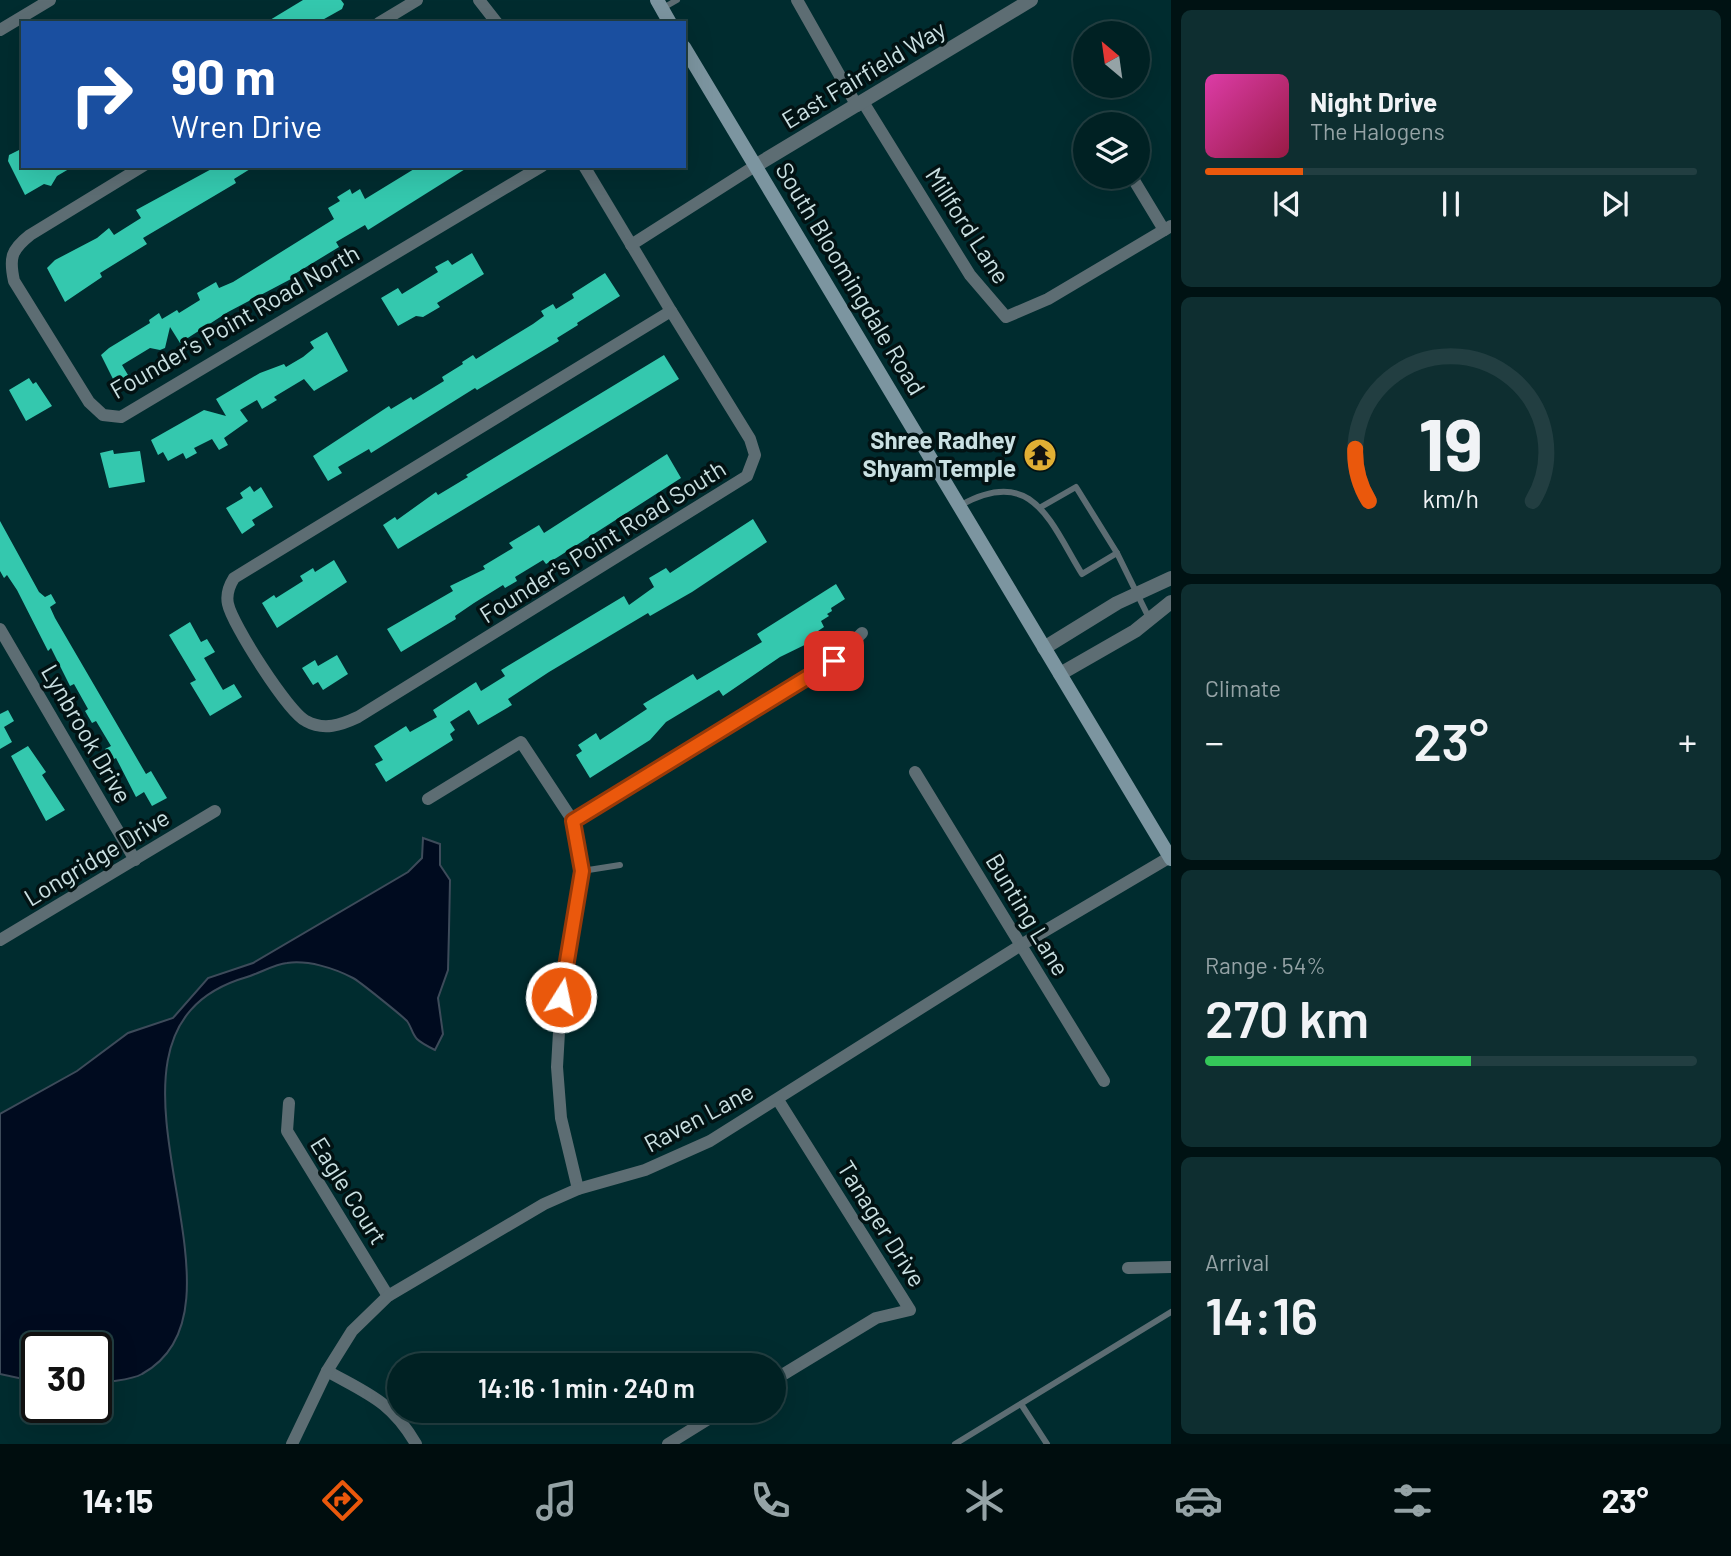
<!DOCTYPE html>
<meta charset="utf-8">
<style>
body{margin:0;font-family:Barlow,sans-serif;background:#0e2e30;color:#f1f3f6;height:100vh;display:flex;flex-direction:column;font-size:26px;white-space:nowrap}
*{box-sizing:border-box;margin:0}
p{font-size:23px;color:#95a3a6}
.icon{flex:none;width:38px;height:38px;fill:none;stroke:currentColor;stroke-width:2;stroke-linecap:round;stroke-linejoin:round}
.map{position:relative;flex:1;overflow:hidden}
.details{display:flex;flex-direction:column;gap:10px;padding:10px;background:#001213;width:560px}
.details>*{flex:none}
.banner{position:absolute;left:21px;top:21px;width:665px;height:147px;border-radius:0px;box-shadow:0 7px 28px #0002,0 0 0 2px #223e41;background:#1a4fa0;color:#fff;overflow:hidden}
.needle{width:46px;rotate:331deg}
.controls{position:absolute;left:1073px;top:21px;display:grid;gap:14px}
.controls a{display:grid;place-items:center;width:77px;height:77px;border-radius:50%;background:#002123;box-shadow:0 7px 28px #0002,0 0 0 2px #223e41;font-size:35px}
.speed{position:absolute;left:21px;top:1332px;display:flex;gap:14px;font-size:35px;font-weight:700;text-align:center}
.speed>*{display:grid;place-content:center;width:91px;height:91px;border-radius:50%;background:#002123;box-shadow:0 7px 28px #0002,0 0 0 2px #223e41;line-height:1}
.speed .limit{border:4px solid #111;border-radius:10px;background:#fff;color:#111}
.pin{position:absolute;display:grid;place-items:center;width:60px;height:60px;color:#fff;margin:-30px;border-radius:14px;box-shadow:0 4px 10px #0006}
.me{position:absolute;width:77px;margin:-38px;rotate:10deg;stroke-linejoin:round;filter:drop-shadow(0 0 5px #0008)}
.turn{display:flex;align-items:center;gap:24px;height:147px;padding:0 35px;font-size:32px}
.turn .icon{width:91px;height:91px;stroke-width:2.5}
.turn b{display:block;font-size:49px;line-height:60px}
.big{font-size:52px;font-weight:600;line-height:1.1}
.details .widget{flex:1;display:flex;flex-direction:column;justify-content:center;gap:10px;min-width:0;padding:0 24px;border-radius:10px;background:#0e2e30}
.details .dial{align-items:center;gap:0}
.dial svg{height:182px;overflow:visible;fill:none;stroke:#223e41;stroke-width:7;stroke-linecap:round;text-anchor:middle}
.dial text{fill:#f1f3f6;stroke:none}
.song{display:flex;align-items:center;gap:21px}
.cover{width:84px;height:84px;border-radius:10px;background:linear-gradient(135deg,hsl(320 70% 55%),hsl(340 70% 35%))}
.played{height:7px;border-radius:4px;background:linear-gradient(90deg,#ea580c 20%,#223e41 20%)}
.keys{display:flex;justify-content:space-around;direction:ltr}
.heat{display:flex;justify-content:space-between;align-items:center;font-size:38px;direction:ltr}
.charge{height:10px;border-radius:5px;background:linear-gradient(90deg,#34c759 54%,#223e41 0)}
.trip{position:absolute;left:387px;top:1353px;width:399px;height:70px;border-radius:35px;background:#002123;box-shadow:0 7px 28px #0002,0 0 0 2px #223e41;font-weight:600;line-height:70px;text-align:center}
.menu{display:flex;height:112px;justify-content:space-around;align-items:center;background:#000d0e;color:#95a3a6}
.menu .icon{width:49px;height:49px}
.menu .current{color:#ea580c}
.menu b{font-size:32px;color:#f1f3f6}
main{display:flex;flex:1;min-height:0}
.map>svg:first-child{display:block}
.water{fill:#000b1f;stroke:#3d4b5a;stroke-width:2}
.building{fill:#34c8ae}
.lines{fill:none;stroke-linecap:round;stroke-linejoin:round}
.service{stroke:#5d6d73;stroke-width:6}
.minor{stroke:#5d6d73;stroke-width:12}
.tertiary{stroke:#5d6d73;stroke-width:14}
.secondary{stroke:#7c95a0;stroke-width:14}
.route-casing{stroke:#983908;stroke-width:18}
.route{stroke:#ea580c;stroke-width:12}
.labels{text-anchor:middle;stroke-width:7;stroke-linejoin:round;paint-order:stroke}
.street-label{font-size:24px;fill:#cae0e2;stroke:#021213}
.poi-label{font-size:24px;font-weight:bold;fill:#cae0e2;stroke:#021213;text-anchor:end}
</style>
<main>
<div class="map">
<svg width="1171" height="1444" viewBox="0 0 1171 1444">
<rect width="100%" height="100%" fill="#002c2f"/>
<!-- water -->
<path class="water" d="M 423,838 L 440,844 L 440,865 L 450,880 L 449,930 L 448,970 L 438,998 L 443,1034 L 435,1050 C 429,1047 421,1043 417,1039 C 412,1034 411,1026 407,1021 C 401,1015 359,981 353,978 C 334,968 308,960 287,963 C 275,964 260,973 247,977 C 59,1031 272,1303 142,1374 C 130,1381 110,1380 96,1385 L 96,1348 L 37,1348 L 37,1382 L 0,1374 L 0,1114 L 77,1071 L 128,1033 L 173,1018 L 208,978 L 253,963 L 408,872 L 422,858 Z"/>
<!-- building -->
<g class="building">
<polygon points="303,0 341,0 344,4 342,9 317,23 265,23"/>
<polygon points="23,148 23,166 74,166 57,176 51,186 44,184 25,195 8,161 9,155"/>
<polygon points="217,166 255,166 234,179 236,183 143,238 147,244 100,273 102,277 65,302 47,268 55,260 97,238 109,228 114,235 141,218 136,210"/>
<polygon points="419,166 470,166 368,230 365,225 336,242 339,247 293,275 291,279 228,312 180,343 170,327 165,348 160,350 150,348 122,365 128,375 115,383 101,355 109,348 150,323 149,320 159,313 162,319 177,310 179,313 200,300 197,293 216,282 219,288 233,282 334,219 328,208 340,201 337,197 350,189 352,194 360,189 365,199"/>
<polygon points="472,253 484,274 437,303 440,307 423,317 416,316 398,326 381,298 398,288 402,294 438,272 435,267 448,260 452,265"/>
<polygon points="605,273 620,296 577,323 578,325 557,338 559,341 477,390 475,388 371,453 369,449 338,467 342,473 328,481 313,456 389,406 391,409 411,397 413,400 444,381 442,377 463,364 462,362 473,355 476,359 533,324 544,316 541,311 553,304 556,309 574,298 572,294"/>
<polygon points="327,332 348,371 314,391 304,379 274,397 277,400 262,409 257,400 240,410 248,421 224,438 228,445 219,450 212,439 194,448 197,453 186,459 183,453 168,461 163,452 158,455 151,440 204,410 226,416 216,399 260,373 284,364 286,367 303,357 314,348 310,342"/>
<polygon points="664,355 679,379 398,549 383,525 395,517 397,520 436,492 438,495 468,477 466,475"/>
<polygon points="29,378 33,384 36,382 52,406 26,421 9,390"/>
<polygon points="113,450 114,454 140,451 145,482 109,488 100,453"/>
<polygon points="667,454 681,478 558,557 546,564 543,560 515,577 517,581 505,588 503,585 474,603 455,616 456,619 401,652 387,629 453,591 450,586 485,569 483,566 513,548 509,543 539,525 544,533"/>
<polygon points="250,486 254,492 261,487 273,507 252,520 255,525 242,534 226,508 243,498 240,493"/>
<polygon points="753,519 767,542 692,592 650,616 648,613 549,672 508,699 512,705 478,725 469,710 450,722 455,730 450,734 453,740 386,782 375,764 383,760 374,746 406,726 410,732 437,717 433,710 476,682 481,691 505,676 501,670 624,596 629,605 654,587 649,578 666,568 670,573"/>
<polygon points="0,521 39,592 45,597 51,594 56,603 50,607 55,618 146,774 151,771 167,798 152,806 144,792 136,797 116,758 112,760 105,749 111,746 96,721 92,723 85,711 88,709 74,684 70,686 51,648 48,651 17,590 7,575 4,578 0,571"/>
<polygon points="334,560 347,582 277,628 262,603 274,595 276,598 303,581 300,576 313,568 315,572"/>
<polygon points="836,584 845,599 831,608 832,611 827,614 829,616 821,621 824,627 818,631 821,637 780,657 723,696 719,690 666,722 650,740 590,778 576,755 582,751 578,745 596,733 600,740 647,709 643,704 693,674 697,680 762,642 757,634"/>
<polygon points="190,622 201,642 207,639 215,652 204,658 223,690 234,684 242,697 210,716 190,683 196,680 169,635"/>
<polygon points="337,655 348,674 323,690 318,682 313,685 302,668 315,660 318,666"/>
<polygon points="8,710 14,721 4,727 12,742 0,749 0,714"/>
<polygon points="28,746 46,772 42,775 65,810 46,821 11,756"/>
</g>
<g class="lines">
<!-- service -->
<g class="service">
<polyline points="663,8 677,0"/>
<path d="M 961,505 C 1033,465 1050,522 1082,574 L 1117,553 L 1149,618"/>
<polyline points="1041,507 1076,487 1117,553"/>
<polyline points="582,871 620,865"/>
<polyline points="1021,1404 1047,1444"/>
<polyline points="955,1444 1171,1312"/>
</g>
<!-- minor -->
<g class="minor">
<polyline points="479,0 497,23"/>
<polyline points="797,0 857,106"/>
<polyline points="379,23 417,0"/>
<polyline points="0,30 50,0"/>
<polyline points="863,102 970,275 1006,317 1048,299 1171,226"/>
<path d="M 143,166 L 30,235 C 11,250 9,258 14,281 L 89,402 L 103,415 L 121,417 L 542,166"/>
<polyline points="584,166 671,311"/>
<polyline points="1132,177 1164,230"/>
<polyline points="631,245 755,166"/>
<path d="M 671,311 L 750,439 L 755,455 L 747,476 L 358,717 C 341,725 324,731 306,721 C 288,712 232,624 228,604 C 226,595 229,586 234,578 Z"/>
<polyline points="0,629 135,860"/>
<polyline points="915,772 1104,1081"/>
<polyline points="428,799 521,742 573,821"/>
<polyline points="0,940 215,811"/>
<polyline points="289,1103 287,1131 388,1296"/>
<polyline points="578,1189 561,1118 557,1067 561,997 582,871 573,821 834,661 862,633"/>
<polyline points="1128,1268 1171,1267"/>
<path d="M 327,1371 C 368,1394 391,1401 416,1444"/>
<polyline points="774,1380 876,1318 910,1310 778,1100"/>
<polyline points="292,1444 327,1371 352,1331 388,1296 544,1204 578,1189 645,1170 710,1141 1021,945 1170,857"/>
<polyline points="668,1444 723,1410"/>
</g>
<!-- tertiary -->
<g class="tertiary">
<polyline points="755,166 1031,0"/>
<polyline points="1044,648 1117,603 1171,578"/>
<polyline points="1060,674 1135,631 1171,602"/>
</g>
<!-- secondary -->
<g class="secondary">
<polyline points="657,0 670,23"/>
<polyline points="684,47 1171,859"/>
</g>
</g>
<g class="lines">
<defs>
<polyline id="route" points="561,997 582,871 573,821 834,661"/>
</defs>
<!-- route casing -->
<use href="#route" class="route-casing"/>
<!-- route -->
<use href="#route" class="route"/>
</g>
<!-- icons -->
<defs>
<symbol id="temple-disc" viewBox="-11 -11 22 22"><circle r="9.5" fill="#e1af34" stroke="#021213"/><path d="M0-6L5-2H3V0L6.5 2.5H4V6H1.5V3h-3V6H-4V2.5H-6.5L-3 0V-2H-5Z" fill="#111"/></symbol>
</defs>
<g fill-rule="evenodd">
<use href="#temple-disc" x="1021" y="436" width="38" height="38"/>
</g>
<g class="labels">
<!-- street labels -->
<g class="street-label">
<text transform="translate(864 75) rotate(-31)" y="8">East Fairfield Way</text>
<text transform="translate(967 226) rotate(57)" y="8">Millford Lane</text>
<text transform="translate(850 279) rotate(59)" y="8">South Bloomingdale Road</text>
<text transform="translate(235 322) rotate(-30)" y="8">Founder's Point Road North</text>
<text transform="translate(603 542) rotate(-32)" y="8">Founder's Point Road South</text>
<text transform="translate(86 734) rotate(60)" y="8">Lynbrook Drive</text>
<text transform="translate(97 858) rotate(-31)" y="8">Longridge Drive</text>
<text transform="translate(1027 915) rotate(59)" y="8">Bunting Lane</text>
<text transform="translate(699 1118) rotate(-28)" y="8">Raven Lane</text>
<text transform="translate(348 1191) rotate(58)" y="8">Eagle Court</text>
<text transform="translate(881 1224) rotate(58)" y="8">Tanager Drive</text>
</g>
<!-- poi labels -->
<g class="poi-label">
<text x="1016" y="449">Shree Radhey<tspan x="1016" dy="28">Shyam Temple</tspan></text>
</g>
</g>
</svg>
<div class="controls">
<a><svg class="needle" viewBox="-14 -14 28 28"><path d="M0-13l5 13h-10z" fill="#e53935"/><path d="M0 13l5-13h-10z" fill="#95a3a6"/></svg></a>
<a><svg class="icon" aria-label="layers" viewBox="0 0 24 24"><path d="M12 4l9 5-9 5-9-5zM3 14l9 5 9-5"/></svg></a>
</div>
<div class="speed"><div class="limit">30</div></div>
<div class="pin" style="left:834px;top:661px;background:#d93025"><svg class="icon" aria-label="arrive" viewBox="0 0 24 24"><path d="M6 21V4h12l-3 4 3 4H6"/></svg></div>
<svg class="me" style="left:561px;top:997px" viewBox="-20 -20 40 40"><circle r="17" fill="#ea580c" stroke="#fff" stroke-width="3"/><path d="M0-11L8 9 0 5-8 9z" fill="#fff"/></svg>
<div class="trip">14:16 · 1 min · 240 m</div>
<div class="banner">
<div class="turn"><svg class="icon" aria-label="right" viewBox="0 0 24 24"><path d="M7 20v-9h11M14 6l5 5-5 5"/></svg><div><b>90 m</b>Wren Drive</div></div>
</div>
</div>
<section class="details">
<div class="widget">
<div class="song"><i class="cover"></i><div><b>Night Drive</b><p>The Halogens</p></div></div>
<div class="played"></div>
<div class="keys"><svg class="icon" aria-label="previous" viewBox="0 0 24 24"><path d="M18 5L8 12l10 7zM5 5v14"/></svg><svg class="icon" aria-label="pause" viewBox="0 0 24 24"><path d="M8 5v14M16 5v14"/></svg><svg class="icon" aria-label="next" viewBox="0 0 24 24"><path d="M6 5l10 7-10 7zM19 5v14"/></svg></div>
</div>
<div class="widget dial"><svg viewBox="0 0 100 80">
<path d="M14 69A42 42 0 1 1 86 69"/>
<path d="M14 69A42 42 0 0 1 8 46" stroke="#ea580c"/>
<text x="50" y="56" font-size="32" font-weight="700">19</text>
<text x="50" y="72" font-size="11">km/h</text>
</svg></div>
<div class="widget"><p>Climate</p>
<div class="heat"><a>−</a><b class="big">23°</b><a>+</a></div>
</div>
<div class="widget"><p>Range · 54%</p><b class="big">270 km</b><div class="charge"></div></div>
<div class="widget"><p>Arrival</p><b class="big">14:16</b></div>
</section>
</main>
<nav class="menu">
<b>14:15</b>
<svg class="icon current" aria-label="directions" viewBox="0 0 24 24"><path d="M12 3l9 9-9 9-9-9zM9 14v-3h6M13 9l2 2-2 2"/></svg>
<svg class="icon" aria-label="music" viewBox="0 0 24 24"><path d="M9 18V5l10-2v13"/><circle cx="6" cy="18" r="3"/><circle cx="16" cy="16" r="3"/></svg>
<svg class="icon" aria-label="phone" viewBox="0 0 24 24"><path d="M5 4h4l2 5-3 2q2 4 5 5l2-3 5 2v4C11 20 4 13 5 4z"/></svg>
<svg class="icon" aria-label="climate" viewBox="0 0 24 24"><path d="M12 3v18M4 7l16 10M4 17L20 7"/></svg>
<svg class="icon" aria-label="car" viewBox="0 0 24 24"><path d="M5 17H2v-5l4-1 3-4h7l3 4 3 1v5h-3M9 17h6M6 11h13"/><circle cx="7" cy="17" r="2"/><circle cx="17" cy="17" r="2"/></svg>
<svg class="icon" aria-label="filters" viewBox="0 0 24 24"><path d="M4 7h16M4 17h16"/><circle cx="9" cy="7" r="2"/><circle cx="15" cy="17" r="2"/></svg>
<b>23°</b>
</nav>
